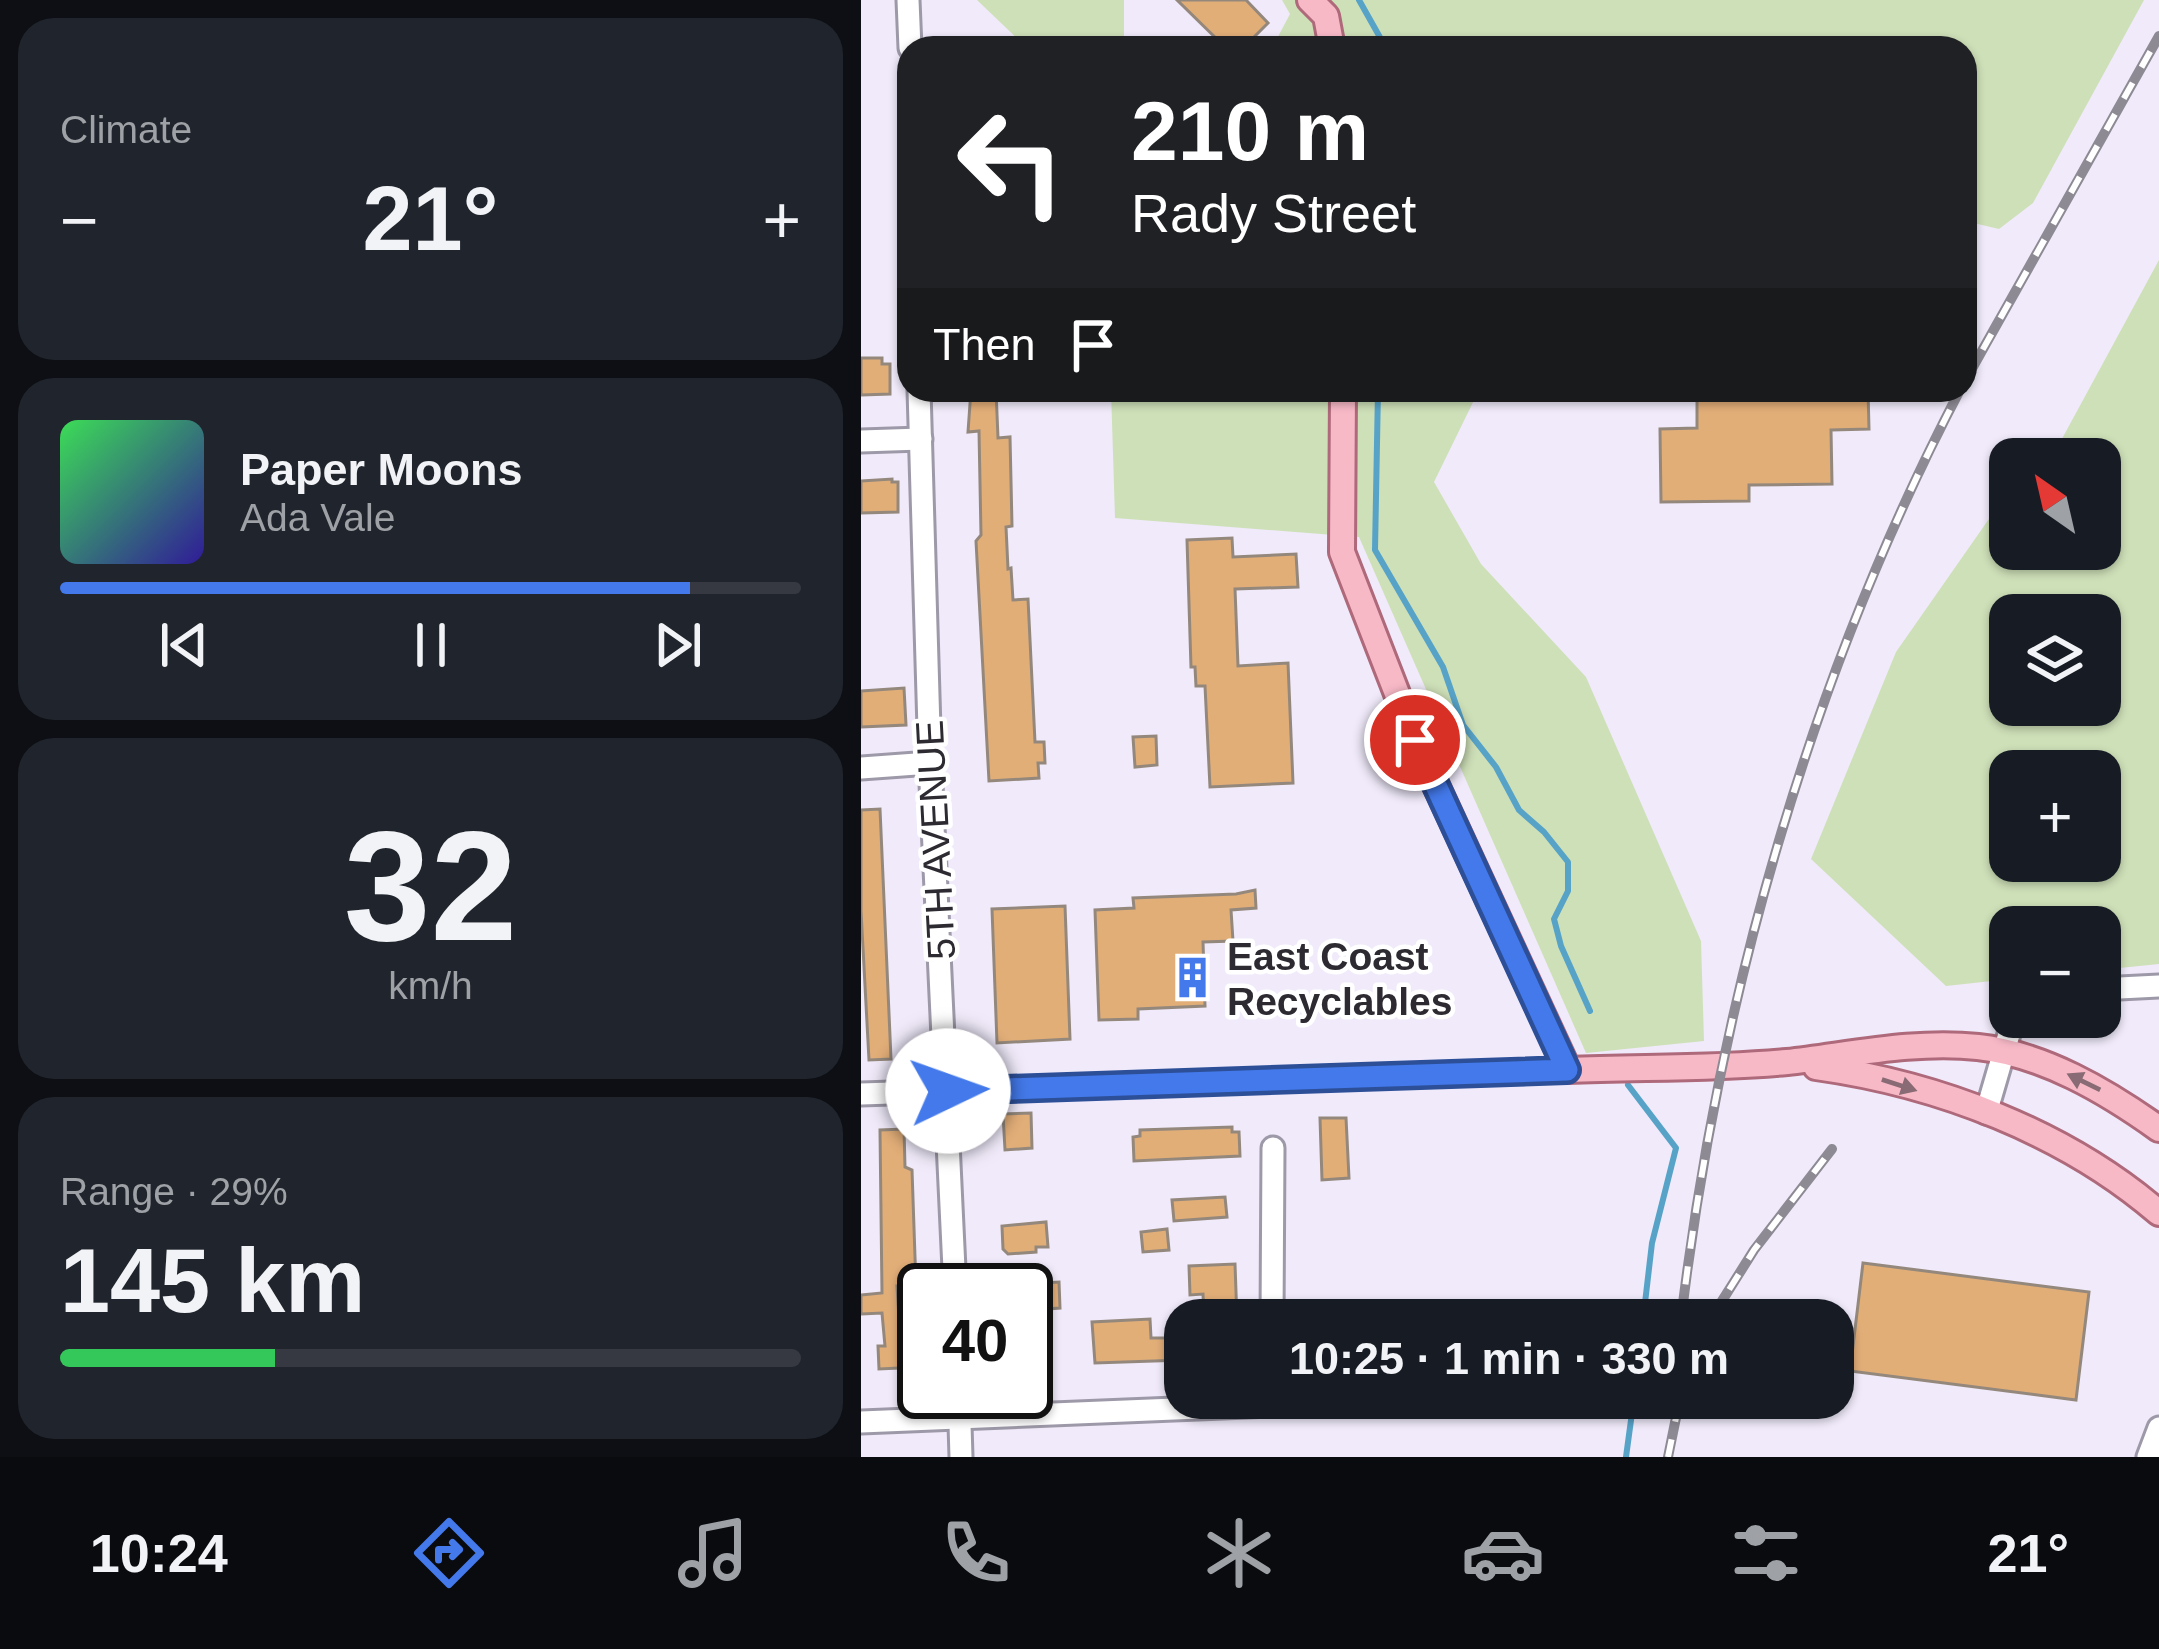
<!DOCTYPE html>
<meta charset="utf-8">
<style>
body{margin:0;font-family:Arial,sans-serif;background:#20242c;color:#f1f3f6;height:100vh;display:flex;flex-direction:column;font-size:45px;white-space:nowrap}
*{box-sizing:border-box;margin:0}
p{font-size:39px;color:#9ea1a6}
.icon{flex:none;width:66px;height:66px;fill:none;stroke:currentColor;stroke-width:2;stroke-linecap:round;stroke-linejoin:round}
.map{position:relative;flex:1;overflow:hidden}
.sheet{display:flex;flex-direction:column;gap:18px;padding:18px;background:#0d0f14;width:861px}
.sheet>*{flex:none}
.banner{position:absolute;left:36px;top:36px;width:1080px;height:366px;border-radius:36px;box-shadow:0 3px 9px #0004;background:#202124;color:#fff;overflow:hidden}
.needle{width:78px;rotate:326deg}
.controls{position:absolute;left:1128px;top:438px;display:grid;gap:24px}
.controls a{display:grid;place-items:center;width:132px;height:132px;border-radius:24px;background:#171b24;box-shadow:0 3px 9px #0004;font-size:60px}
.speed{position:absolute;left:36px;top:1263px;display:flex;gap:24px;font-size:60px;font-weight:700;text-align:center}
.speed>*{display:grid;place-content:center;width:156px;height:156px;border-radius:50%;background:#171b24;box-shadow:0 3px 9px #0004;line-height:1}
.speed .limit{border:6px solid #111;border-radius:18px;background:#fff;color:#111}
.pin{position:absolute;display:grid;place-items:center;width:102px;height:102px;color:#fff;margin:-51px;border:6px solid #fff;border-radius:50%;box-shadow:0 3px 12px #0007}
.me{position:absolute;width:132px;margin:-66px;rotate:87deg;stroke-linejoin:round;filter:drop-shadow(0 0 9px #0008)}
.turn{display:flex;align-items:center;gap:42px;height:252px;padding:0 36px;font-size:54px}
.turn .icon{width:156px;height:156px;stroke-width:2.5}
.turn b{display:block;font-size:84px;line-height:102px}
.then{display:flex;align-items:center;height:114px;padding:0 36px;background:#0003;gap:24px;font-size:45px}
.big{font-size:90px;font-weight:800;line-height:1.1}
.sheet .tile{flex:1;display:flex;flex-direction:column;justify-content:center;gap:18px;min-width:0;padding:0 42px;border-radius:36px;background:#20242c}
.sheet .dial{align-items:center;gap:0}
.dial b{font-size:156px;line-height:1}
.song{display:flex;align-items:center;gap:36px}
.cover{width:144px;height:144px;border-radius:18px;background:linear-gradient(135deg,hsl(130 70% 55%),hsl(250 70% 35%))}
.played{height:12px;border-radius:6px;background:linear-gradient(90deg,#4379ea 85%,#363941 85%)}
.keys{display:flex;justify-content:space-around;direction:ltr}
.heat{display:flex;justify-content:space-between;align-items:center;font-size:66px;direction:ltr}
.charge{height:18px;border-radius:9px;background:linear-gradient(90deg,#34c759 29%,#363941 0)}
.trip{position:absolute;left:303px;top:1299px;width:690px;height:120px;border-radius:36px;background:#171b24;box-shadow:0 3px 9px #0004;font-weight:800;line-height:120px;text-align:center}
.menu{display:flex;height:192px;justify-content:space-around;align-items:center;background:#090b0e;color:#9ea1a6}
.menu .icon{width:84px;height:84px}
.menu .current{color:#4379ea}
.menu b{font-size:54px;color:#f1f3f6}
main{display:flex;flex:1;min-height:0}
.map>svg:first-child{display:block}
.green{fill:#cee0b8;fill-rule:evenodd}
.lines{fill:none;stroke-linecap:round;stroke-linejoin:round}
.stream{stroke:#57a3c8;stroke-width:6}
.building{fill:#e2ae78;stroke:#94887c;stroke-width:3}
.minor-casing{stroke:#9e99a8;stroke-width:27}
.major-casing{stroke:#ae697a;stroke-width:30}
.minor{stroke:#fff;stroke-width:21}
.major{stroke:#f8b9c7;stroke-width:24}
.rail-casing{stroke:#8e8a94;stroke-width:10}
.rail{stroke:#fff;stroke-width:6;stroke-dasharray:18;stroke-linecap:butt}
.oneway{fill:#886b74}
.route-casing{stroke:#2c4f98;stroke-width:30}
.route{stroke:#4379ea;stroke-width:21}
.labels{text-anchor:middle;stroke-width:9;stroke-linejoin:round;paint-order:stroke}
.street-label{font-size:39px;fill:#2d2b31;stroke:#fff}
.poi-label{font-size:39px;font-weight:bold;fill:#2d2b31;stroke:#fff;text-anchor:start}
</style>
<main>
<section class="sheet">
<div class="tile"><p>Climate</p>
<div class="heat"><a>−</a><b class="big">21°</b><a>+</a></div>
</div>
<div class="tile">
<div class="song"><i class="cover"></i><div><b>Paper Moons</b><p>Ada Vale</p></div></div>
<div class="played"></div>
<div class="keys"><svg class="icon" aria-label="previous" viewBox="0 0 24 24"><path d="M18 5L8 12l10 7zM5 5v14"/></svg><svg class="icon" aria-label="pause" viewBox="0 0 24 24"><path d="M8 5v14M16 5v14"/></svg><svg class="icon" aria-label="next" viewBox="0 0 24 24"><path d="M6 5l10 7-10 7zM19 5v14"/></svg></div>
</div>
<div class="tile dial"><b>32</b><p>km/h</p></div>
<div class="tile"><p>Range · 29%</p><b class="big">145 km</b><div class="charge"></div></div>
</section>
<div class="map">
<svg width="1298" height="1457" viewBox="0 0 1298 1457">
<rect width="100%" height="100%" fill="#f0eafa"/>
<!-- green -->
<g class="green">
<polygon points="116,0 263,0 263,48 166,48"/>
<polygon points="421,0 1283,0 1172,203 1138,229 1104,221 1104,48 411,48 429,14"/>
<path d="M 1298,260 L 1298,964 L 1239,970 L 1239,927 L 1149,927 L 1149,979 L 1085,986 L 950,859 L 1035,652 L 1144,496 L 1149,492 L 1149,549 L 1239,549 L 1239,459 L 1190,459 ZM 1239,615 L 1239,705 L 1149,705 L 1149,615 ZM 1239,771 L 1239,861 L 1149,861 L 1149,771 Z"/>
<polygon points="250,390 618,390 573,482 620,564 725,677 840,941 843,1041 725,1053 498,537 254,518"/>
</g>
<g class="lines">
<!-- stream -->
<g class="stream">
<polyline points="498,0 525,48"/>
<polyline points="517,390 514,550 582,667 602,725 635,767 658,810 683,832 707,862 707,891 693,919 700,946 729,1011"/>
<polyline points="767,1085 815,1148 791,1243 782,1320"/>
<polyline points="765,1457 773,1398"/>
</g>
</g>
<!-- building -->
<g class="building">
<polygon points="316,0 385,0 407,23 382,48 365,48"/>
<polygon points="0,358 21,358 21,364 29,364 29,394 0,395"/>
<polygon points="110,390 135,390 137,438 149,437 151,526 145,527 147,569 150,568 152,600 167,599 174,742 183,742 184,763 177,763 178,778 128,781 115,541 120,535 118,431 107,432"/>
<polygon points="836,390 1007,390 1008,429 970,430 971,484 888,485 888,501 800,502 799,429 836,428"/>
<polygon points="31,479 31,482 37,482 37,512 0,513 0,481"/>
<polygon points="371,538 372,557 435,554 437,587 374,589 377,666 427,663 432,783 349,787 344,686 335,686 334,667 330,667 326,540"/>
<polygon points="43,688 45,725 0,727 0,691"/>
<polygon points="295,736 296,765 274,767 272,737"/>
<polygon points="19,809 30,1059 8,1060 0,911 0,810"/>
<polygon points="394,890 395,908 370,910 372,941 342,942 344,1006 277,1009 277,1019 238,1020 234,910 273,908 272,898 375,894"/>
<polygon points="204,906 209,1039 136,1043 131,909"/>
<polygon points="170,1113 171,1148 144,1150 142,1114"/>
<polygon points="459,1118 485,1118 488,1178 461,1180"/>
<polygon points="371,1127 371,1132 378,1132 379,1156 273,1161 272,1137 279,1136 279,1130"/>
<polygon points="43,1129 44,1167 51,1170 55,1286 36,1286 38,1319 51,1318 52,1345 59,1345 60,1367 18,1369 17,1346 24,1346 21,1313 0,1314 0,1295 21,1293 19,1130"/>
<polygon points="364,1197 366,1217 313,1221 311,1200"/>
<polygon points="185,1222 187,1247 175,1247 175,1252 147,1254 142,1249 141,1226"/>
<polygon points="306,1229 308,1250 282,1252 280,1232"/>
<polygon points="1002,1263 1228,1292 1215,1400 989,1371"/>
<polygon points="374,1264 376,1320 343,1320 342,1294 329,1295 328,1266"/>
<polygon points="198,1282 199,1308 186,1309 188,1352 165,1353 165,1284"/>
<polygon points="289,1319 290,1338 323,1338 322,1360 234,1363 231,1322"/>
</g>
<g class="lines">
<defs>
<g id="minor">
<polyline points="47,0 49,48"/>
<polyline points="58,390 69,763 94,1290"/>
<polyline points="0,441 60,439"/>
<polyline points="0,768 69,763"/>
<polyline points="1239,989 1298,986"/>
<polyline points="0,1094 707,1070"/>
<polyline points="1125,1113 1153,1017"/>
<polyline points="411,1320 412,1148"/>
<polyline points="98,1392 100,1457"/>
<polyline points="0,1422 411,1405 411,1398"/>
<polyline points="1287,1457 1298,1428"/>
</g>
<g id="major">
<polyline points="449,0 465,16 471,48"/>
<path d="M 482,390 L 481,552 L 554,740 L 707,1070 C 779,1067 853,1069 926,1062 C 988,1055 1054,1040 1117,1047 C 1182,1054 1245,1091 1298,1129"/>
<path d="M 955,1067 C 1077,1084 1204,1132 1298,1213"/>
</g>
</defs>
<!-- minor casing -->
<use href="#minor" class="minor-casing"/>
<!-- major casing -->
<use href="#major" class="major-casing"/>
<!-- minor -->
<use href="#minor" class="minor"/>
<!-- major -->
<use href="#major" class="major"/>
<defs>
<g id="rail">
<polyline points="1104,381 1298,36"/>
<path d="M 820,1320 C 858,999 949,677 1099,390"/>
<polyline points="849,1320 893,1250 971,1149"/>
<polyline points="807,1457 819,1398"/>
</g>
</defs>
<!-- rail casing -->
<use href="#rail" class="rail-casing"/>
<!-- rail -->
<use href="#rail" class="rail"/>
</g>
<!-- one-way arrows -->
<defs><path id="oneway-solid" d="M-6-.8H1V-3.2L6.5 0L1 3.2V.8H-6Z" transform="scale(3)"/></defs>
<g class="oneway">
<use href="#oneway-solid" transform="translate(1223 1082) rotate(-154)"/>
<use href="#oneway-solid" transform="translate(1038 1085) rotate(18)"/>
</g>
<g class="lines">
<defs>
<polyline id="route" points="87,1091 706,1070 554,740"/>
</defs>
<!-- route casing -->
<use href="#route" class="route-casing"/>
<!-- route -->
<use href="#route" class="route"/>
</g>
<!-- icons -->
<defs>
<symbol id="building-bare" viewBox="-9 -9 18 18"><path d="M-4-6H4V6H1V3H-1V6H-4ZM-2.5-4.3h1.7v1.8h-1.7ZM.8-4.3h1.7v1.8H.8ZM-2.5-1h1.7V.8h-1.7ZM.8-1h1.7V.8H.8Z" fill="#4379ea" stroke="#fff" stroke-width="2.5" paint-order="stroke"/></symbol>
</defs>
<g fill-rule="evenodd">
<use href="#building-bare" x="302" y="948" width="59" height="59"/>
</g>
<g class="labels">
<!-- street labels -->
<g class="street-label">
<text transform="translate(74 840) rotate(-93)" y="14">5TH AVENUE</text>
</g>
<!-- poi labels -->
<g class="poi-label">
<text x="366" y="970">East Coast<tspan x="366" dy="45">Recyclables</tspan></text>
</g>
</g>
</svg>
<div class="controls">
<a><svg class="needle" viewBox="-14 -14 28 28"><path d="M0-13l5 13h-10z" fill="#e53935"/><path d="M0 13l5-13h-10z" fill="#9ea1a6"/></svg></a>
<a><svg class="icon" aria-label="layers" viewBox="0 0 24 24"><path d="M12 4l9 5-9 5-9-5zM3 14l9 5 9-5"/></svg></a>
<a>+</a>
<a>−</a>
</div>
<div class="speed"><div class="limit">40</div></div>
<div class="pin" style="left:554px;top:740px;background:#d93025"><svg class="icon" aria-label="arrive" viewBox="0 0 24 24"><path d="M6 21V4h12l-3 4 3 4H6"/></svg></div>
<svg class="me" style="left:87px;top:1091px" viewBox="-20 -20 40 40"><circle r="19" fill="#fff"/><path d="M0-13L10 11 0 6-10 11z" fill="#4379ea"/></svg>
<div class="trip">10:25 · 1 min · 330 m</div>
<div class="banner">
<div class="turn"><svg class="icon" aria-label="left" viewBox="0 0 24 24"><path d="M17 20v-9H6M10 6l-5 5 5 5"/></svg><div><b>210 m</b>Rady Street</div></div>
<div class="then">Then<svg class="icon" aria-label="arrive" viewBox="0 0 24 24"><path d="M6 21V4h12l-3 4 3 4H6"/></svg></div>
</div>
</div>
</main>
<nav class="menu">
<b>10:24</b>
<svg class="icon current" aria-label="directions" viewBox="0 0 24 24"><path d="M12 3l9 9-9 9-9-9zM9 14v-3h6M13 9l2 2-2 2"/></svg>
<svg class="icon" aria-label="music" viewBox="0 0 24 24"><path d="M9 18V5l10-2v13"/><circle cx="6" cy="18" r="3"/><circle cx="16" cy="16" r="3"/></svg>
<svg class="icon" aria-label="phone" viewBox="0 0 24 24"><path d="M5 4h4l2 5-3 2q2 4 5 5l2-3 5 2v4C11 20 4 13 5 4z"/></svg>
<svg class="icon" aria-label="climate" viewBox="0 0 24 24"><path d="M12 3v18M4 7l16 10M4 17L20 7"/></svg>
<svg class="icon" aria-label="car" viewBox="0 0 24 24"><path d="M5 17H2v-5l4-1 3-4h7l3 4 3 1v5h-3M9 17h6M6 11h13"/><circle cx="7" cy="17" r="2"/><circle cx="17" cy="17" r="2"/></svg>
<svg class="icon" aria-label="filters" viewBox="0 0 24 24"><path d="M4 7h16M4 17h16"/><circle cx="9" cy="7" r="2"/><circle cx="15" cy="17" r="2"/></svg>
<b>21°</b>
</nav>
